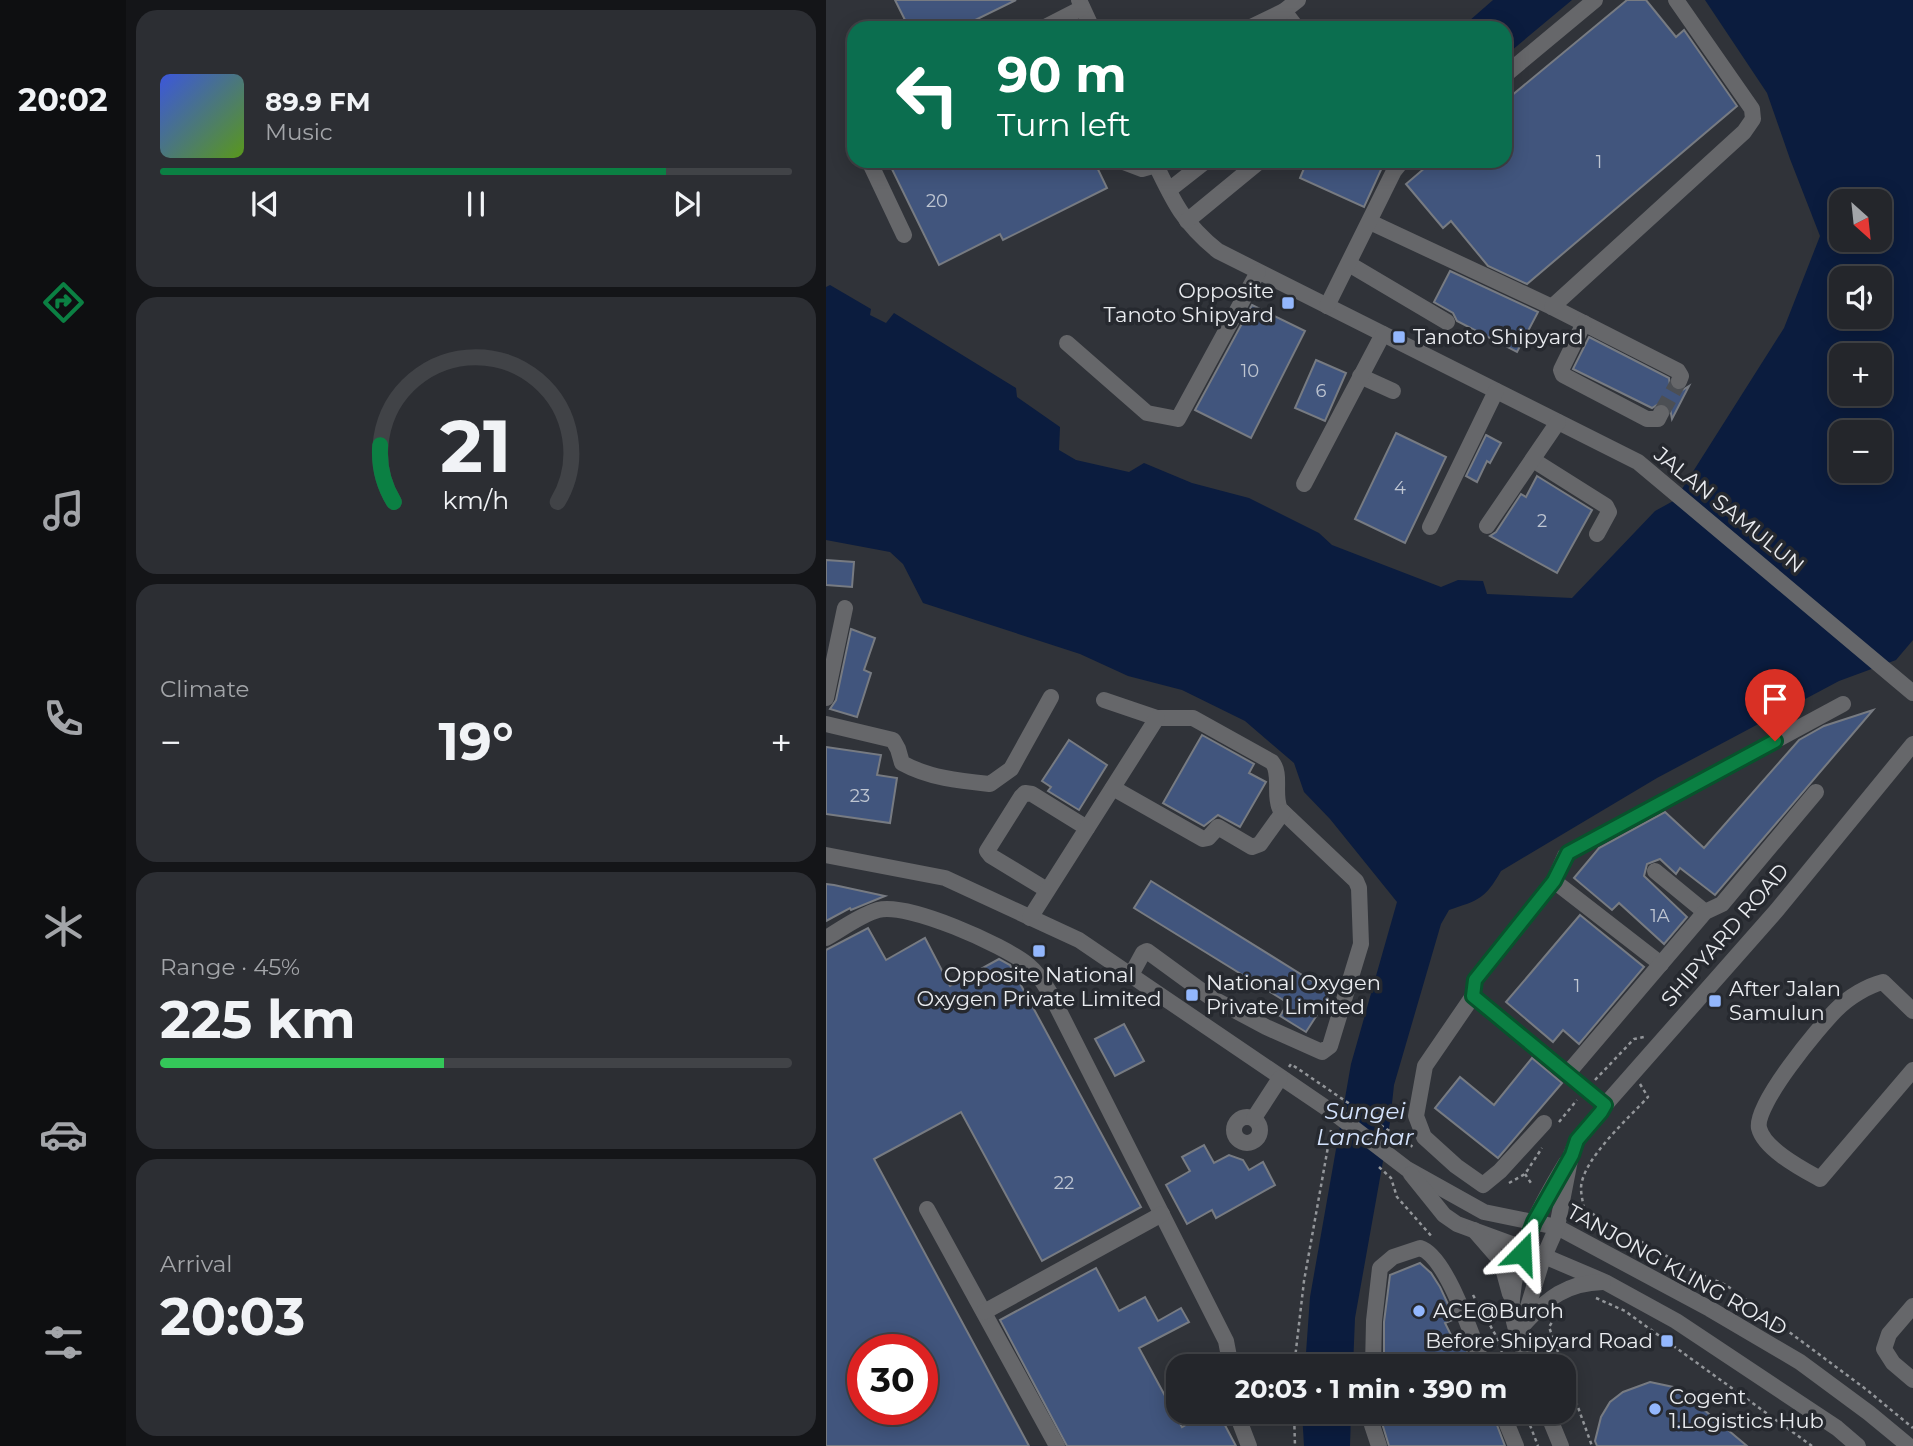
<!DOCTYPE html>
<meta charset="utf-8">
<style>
body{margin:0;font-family:Montserrat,sans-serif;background:#2c2e33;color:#f1f3f6;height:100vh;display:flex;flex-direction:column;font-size:26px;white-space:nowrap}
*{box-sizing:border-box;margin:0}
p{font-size:23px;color:#a3a5a9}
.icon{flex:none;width:38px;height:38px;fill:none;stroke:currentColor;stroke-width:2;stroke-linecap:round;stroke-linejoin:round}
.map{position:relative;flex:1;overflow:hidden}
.panel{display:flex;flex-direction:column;gap:10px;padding:10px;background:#141518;width:700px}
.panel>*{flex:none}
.top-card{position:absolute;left:21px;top:21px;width:665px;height:147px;border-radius:21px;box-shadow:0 4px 18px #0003,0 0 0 2px #414347;background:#0b6e4f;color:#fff;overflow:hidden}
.needle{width:46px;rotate:153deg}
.tools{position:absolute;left:1003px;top:189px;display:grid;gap:14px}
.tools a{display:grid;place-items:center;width:63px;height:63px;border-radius:14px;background:#24262b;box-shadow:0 4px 18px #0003,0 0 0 2px #414347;font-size:35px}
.speed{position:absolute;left:21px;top:1334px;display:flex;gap:14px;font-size:35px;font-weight:700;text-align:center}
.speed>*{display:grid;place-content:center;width:91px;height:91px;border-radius:50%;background:#24262b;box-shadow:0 4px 18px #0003,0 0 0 2px #414347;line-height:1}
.speed .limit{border:10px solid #d22;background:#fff;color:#111}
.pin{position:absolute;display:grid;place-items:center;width:60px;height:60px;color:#fff;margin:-72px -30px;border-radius:50% 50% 50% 0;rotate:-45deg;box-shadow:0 0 7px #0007}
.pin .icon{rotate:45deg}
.me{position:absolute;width:77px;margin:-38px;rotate:21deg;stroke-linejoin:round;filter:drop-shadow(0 0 5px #0008)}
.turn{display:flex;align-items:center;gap:24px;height:147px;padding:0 35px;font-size:32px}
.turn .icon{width:91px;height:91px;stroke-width:2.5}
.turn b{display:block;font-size:49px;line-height:60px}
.big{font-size:52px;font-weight:700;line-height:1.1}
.panel .widget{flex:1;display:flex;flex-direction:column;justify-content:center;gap:10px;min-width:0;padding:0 24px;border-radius:21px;background:#2c2e33}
.panel .dial{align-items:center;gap:0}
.dial svg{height:182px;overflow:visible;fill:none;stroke:#414347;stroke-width:7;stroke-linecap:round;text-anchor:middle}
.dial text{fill:#f1f3f6;stroke:none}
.song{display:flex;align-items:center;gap:21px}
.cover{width:84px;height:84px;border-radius:10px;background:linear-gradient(135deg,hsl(230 70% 55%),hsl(90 70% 35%))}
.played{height:7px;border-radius:4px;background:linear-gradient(90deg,#0b8043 80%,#414347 80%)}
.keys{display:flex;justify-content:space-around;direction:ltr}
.heat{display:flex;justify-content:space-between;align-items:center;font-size:38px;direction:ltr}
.charge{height:10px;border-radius:5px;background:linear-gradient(90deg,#34c759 45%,#414347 0)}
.trip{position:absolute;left:340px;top:1354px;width:410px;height:70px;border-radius:21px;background:#24262b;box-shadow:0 4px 18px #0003,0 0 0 2px #414347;font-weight:700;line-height:70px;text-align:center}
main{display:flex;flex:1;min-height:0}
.tab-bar{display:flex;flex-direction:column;width:126px;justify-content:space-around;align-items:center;background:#0e0f11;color:#a3a5a9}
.tab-bar .icon{width:49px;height:49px}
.tab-bar .selected{color:#0b8043}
.tab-bar b{font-size:32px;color:#f1f3f6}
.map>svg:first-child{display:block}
.water{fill:#0b1c3e;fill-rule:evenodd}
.building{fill:#41557d;stroke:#777b82;stroke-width:2;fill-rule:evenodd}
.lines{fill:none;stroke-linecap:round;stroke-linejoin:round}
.minor-tunnel{stroke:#4c4f54;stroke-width:16;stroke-dasharray:16 8;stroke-linecap:butt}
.path{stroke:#93969a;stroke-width:2.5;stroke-dasharray:3.5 3.5;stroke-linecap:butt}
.minor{stroke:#66676a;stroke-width:16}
.route-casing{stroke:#07532c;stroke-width:18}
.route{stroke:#0b8043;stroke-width:12}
.poi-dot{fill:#93b7fd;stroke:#26292f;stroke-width:2.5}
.labels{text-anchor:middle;stroke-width:7;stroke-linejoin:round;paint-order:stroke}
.number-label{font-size:18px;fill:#bfc6d2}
.poi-label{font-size:21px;fill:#e9ebef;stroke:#26292f;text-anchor:start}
.street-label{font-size:21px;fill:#e9ebef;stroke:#26292f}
.water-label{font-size:23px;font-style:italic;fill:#d4e3fe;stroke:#26292f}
</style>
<main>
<nav class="tab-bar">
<b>20:02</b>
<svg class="icon selected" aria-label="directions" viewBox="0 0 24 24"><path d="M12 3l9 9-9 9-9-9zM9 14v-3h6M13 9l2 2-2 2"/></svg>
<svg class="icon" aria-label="music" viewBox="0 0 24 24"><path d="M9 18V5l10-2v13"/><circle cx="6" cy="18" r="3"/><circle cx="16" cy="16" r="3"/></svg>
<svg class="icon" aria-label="phone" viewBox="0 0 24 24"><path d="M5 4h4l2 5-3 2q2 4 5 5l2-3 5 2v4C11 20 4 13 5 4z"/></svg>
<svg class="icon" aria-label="climate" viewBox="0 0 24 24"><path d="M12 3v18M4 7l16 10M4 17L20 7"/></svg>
<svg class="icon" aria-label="car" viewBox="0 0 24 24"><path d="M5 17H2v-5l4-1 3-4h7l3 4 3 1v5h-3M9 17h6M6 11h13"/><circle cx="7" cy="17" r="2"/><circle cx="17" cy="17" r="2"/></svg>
<svg class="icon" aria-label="filters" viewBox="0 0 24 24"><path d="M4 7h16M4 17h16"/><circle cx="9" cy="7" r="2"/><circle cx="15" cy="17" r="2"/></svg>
</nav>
<section class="panel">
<div class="widget">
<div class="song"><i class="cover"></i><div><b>89.9 FM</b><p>Music</p></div></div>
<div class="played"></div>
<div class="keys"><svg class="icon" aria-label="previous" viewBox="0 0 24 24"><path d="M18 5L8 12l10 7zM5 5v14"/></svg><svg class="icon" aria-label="pause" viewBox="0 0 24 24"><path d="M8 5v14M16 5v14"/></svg><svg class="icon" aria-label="next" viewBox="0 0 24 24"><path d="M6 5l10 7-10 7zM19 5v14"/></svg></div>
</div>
<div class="widget dial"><svg viewBox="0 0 100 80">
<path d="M14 69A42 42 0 1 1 86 69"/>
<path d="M14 69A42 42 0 0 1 8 44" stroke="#0b8043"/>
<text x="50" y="56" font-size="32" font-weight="700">21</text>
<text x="50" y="72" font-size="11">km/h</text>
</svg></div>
<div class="widget"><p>Climate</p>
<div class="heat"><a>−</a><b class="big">19°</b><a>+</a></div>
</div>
<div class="widget"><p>Range · 45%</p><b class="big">225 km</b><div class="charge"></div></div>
<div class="widget"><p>Arrival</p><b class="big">20:03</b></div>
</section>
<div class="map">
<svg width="1087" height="1446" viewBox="0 0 1087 1446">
<rect width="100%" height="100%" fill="#303339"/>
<!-- water -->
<g class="water">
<polygon points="667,0 746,0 679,56 679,28 635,28"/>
<path d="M 879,0 L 1087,0 L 1087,640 L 1070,660 L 1013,681 L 831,778 L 675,871 C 659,899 653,900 623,910 L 615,924 L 568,1085 L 564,1122 L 529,1318 L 527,1367 L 479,1367 L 484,1297 L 525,1064 L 571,902 L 504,819 L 478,792 L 468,763 L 419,721 L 356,690 L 302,676 L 254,654 L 97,603 L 77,564 L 64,552 L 0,540 L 0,287 L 4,285 L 45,309 L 44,315 L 60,323 L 68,313 L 190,388 L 191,397 L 234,427 L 233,450 L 250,460 L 303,472 L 318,463 L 366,483 L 423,498 L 493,533 L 506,545 L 615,587 L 632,580 L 657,581 L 661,594 L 746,598 L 829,511 L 849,500 L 958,328 L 994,236 L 964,159 L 941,93 ZM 1015,201 L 1054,201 L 1054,240 L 1015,240 ZM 1015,278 L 1054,278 L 1054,317 L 1015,317 ZM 1015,355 L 1054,355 L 1054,394 L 1015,394 ZM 1015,432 L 1054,432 L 1054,471 L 1015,471 Z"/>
<polygon points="476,1412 525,1412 524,1446 478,1446"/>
</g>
<!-- building -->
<g class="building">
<polygon points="69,0 190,0 133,28 83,28"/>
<polygon points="801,0 820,0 850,37 858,30 911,106 701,284 662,266 625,221 617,228 580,184 607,161 679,161 679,101"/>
<polygon points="62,161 268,161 281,188 177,240 174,234 113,265"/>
<polygon points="481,161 559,161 538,207 474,178"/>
<polygon points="624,271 712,312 691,352 631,321 627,313 608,302"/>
<polygon points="426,305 479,331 425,438 369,410"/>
<polygon points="763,337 843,378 844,387 849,390 855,391 863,386 846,419 844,408 840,404 834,403 826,408 747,369"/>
<polygon points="490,360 520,373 499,421 469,408"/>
<polygon points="570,433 620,457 579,543 529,519"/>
<polygon points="660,435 675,443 664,463 661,461 651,482 640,476"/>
<polygon points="711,476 766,510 731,573 664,536 670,532 695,494 700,497"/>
<polygon points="0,560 28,562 26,587 0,585"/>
<polygon points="25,629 49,638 38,670 45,673 31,717 4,709 10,700"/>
<polygon points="1047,710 889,895 854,868 850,874 834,859 821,864 818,876 861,917 838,944 793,903 786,910 748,878 773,848 839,812 878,848 973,740 998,726"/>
<polygon points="376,735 428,764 423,773 440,782 414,827 392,815 378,826 337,803"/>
<polygon points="243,740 281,765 253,810 222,791 225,787 216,781"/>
<polygon points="0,747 55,755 51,775 71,778 64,823 0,814"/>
<polygon points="325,881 505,993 480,1032 454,1016 462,1003 308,908"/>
<polygon points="0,884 8,885 59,896 25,910 24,908 0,921"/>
<polygon points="754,915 818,967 753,1044 737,1030 727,1042 680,1002"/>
<path d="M 42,928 L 60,960 L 99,938 L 124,986 L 173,959 L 184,965 L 315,1207 L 216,1261 L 135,1112 L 48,1159 L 203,1446 L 0,1446 L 0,950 ZM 37,1349 L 96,1349 L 96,1409 L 37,1409 Z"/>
<polygon points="298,1024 318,1061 289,1076 269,1039"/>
<polygon points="706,1058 736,1083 672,1158 609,1108 634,1077 668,1105"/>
<polygon points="378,1145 388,1163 403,1155 417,1160 423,1170 437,1162 449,1185 390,1218 386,1210 361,1224 340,1185 364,1171 356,1157"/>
<polygon points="594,1263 605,1273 614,1287 629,1319 619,1323 630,1345 637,1341 647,1367 558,1367 558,1322 564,1275"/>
<polygon points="270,1268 293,1311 319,1297 332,1321 355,1308 363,1322 313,1348 356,1427 382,1412 392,1412 410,1446 241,1446 174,1320"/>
<polygon points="824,1382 852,1388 921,1446 771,1446 769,1441 775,1417 784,1402 797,1392"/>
<polygon points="556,1412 666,1412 679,1446 563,1446 556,1423"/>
</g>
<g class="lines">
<!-- minor-tunnel -->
<polyline class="minor-tunnel" points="835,413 853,381"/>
<!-- path -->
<g class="path">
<polyline points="463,1067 465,1064 587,1147"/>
<polyline points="769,1080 808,1039 818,1037"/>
<path d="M 814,1084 L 822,1097 C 804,1117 756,1159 755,1188 C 755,1195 757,1202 758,1209 L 867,1271 L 900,1285 L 1041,1390 L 1087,1428"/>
<polyline points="733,1122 751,1100"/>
<polyline points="553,1167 565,1178 571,1197 607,1238"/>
<polyline points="699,1174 705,1183"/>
<polyline points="683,1183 699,1174 716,1148"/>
<polyline points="647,1295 669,1334 681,1367"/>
<polyline points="770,1298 799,1311 986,1446"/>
<polyline points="733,1311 723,1327 766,1446"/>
<polyline points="468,1367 478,1281 505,1130"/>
<polyline points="468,1412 469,1446"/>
<polyline points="699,1412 712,1446"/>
</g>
<!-- minor -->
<g class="minor">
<polyline points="253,0 266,28"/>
<polyline points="458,11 471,28"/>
<polyline points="217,28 256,8"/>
<polyline points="423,28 458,11 472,0"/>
<polyline points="679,75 769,0"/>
<polyline points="43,161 78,235"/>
<polyline points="295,161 316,169 330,165"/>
<path d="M 328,161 C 347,201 357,223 392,251 L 812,462 L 1087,693"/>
<polyline points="343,190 380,161"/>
<polyline points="361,221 434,161"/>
<polyline points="544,222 726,307 852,371 855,376 853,381"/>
<polyline points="523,264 621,322"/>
<polyline points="501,306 568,171 576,161"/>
<polyline points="726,307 918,132 927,119 926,109 850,0"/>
<polyline points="758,323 735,370 737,375 821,419 832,419 835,413"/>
<polyline points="241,343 321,413 352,419 432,272"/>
<polyline points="534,376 567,391"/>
<polyline points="707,460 780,506 783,512 771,534"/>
<polyline points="478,484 557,334"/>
<polyline points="661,526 732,422"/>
<polyline points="604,527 670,391"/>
<polyline points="0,698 19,608"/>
<path d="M 278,700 L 331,718 L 367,718 L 446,762 C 456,774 447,795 454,809 L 530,881 L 533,888 L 535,944 L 504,1046 L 496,1052 L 440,1027 L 384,997 L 321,951 L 317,953 L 305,975"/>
<path d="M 0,724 L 67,740 L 72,749 L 76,763 C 103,778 134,781 164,784 L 185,769 L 225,697"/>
<polyline points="287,788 377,839 382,838 392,827 426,847 434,844 457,812"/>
<polyline points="0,855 119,878 253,940 512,1116 581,1169 658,1212 731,1227 884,1309 974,1362 1043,1413 1083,1446"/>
<polyline points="829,871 879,912"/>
<polyline points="728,881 835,964"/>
<polyline points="221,890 165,856 161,851 195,797 199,793 206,794 261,828"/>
<polyline points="204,918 331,718"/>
<path d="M 0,938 C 16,929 34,915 52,910 C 82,902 177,945 201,964 C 211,972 217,982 224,993 L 400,1341 L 405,1367"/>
<polyline points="647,996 779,1105"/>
<path d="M 1087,1011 L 1057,982 C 1041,986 1023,997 1011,1009 C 993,1027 928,1105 933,1128 C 938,1149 976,1169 994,1179 L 1087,1070"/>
<polyline points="742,1073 879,912 896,904 990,792"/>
<circle cx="421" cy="1130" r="13"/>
<polyline points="428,1118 454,1078"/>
<polyline points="718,1123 674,1171 657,1185 630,1166 598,1137 590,1116 599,1066 647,996 649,980 728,881 739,856 745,851 1017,704"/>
<polyline points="585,1174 618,1215 631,1224 718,1256 779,1282 850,1321 1011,1428 1032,1446"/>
<polyline points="101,1209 231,1446"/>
<polyline points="648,1230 675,1261 684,1294"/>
<polyline points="1087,1306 1063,1334 1058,1349 1067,1363 1087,1380"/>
<polyline points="158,1312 336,1214"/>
<path d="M 698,1324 C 722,1298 740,1283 777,1282"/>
<polyline points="693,1336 716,1261 731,1227 745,1155 751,1140 775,1112 779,1105 951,910 1087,744"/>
<path d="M 547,1367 L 548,1321 L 554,1268 L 567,1257 L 594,1248 C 621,1256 647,1340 658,1367"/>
<path d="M 704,1367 C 696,1346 684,1321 686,1299 C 690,1250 715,1204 740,1163"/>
<polyline points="410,1412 423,1446"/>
<polyline points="546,1412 546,1425 553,1446"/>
<polyline points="676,1412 690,1446"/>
<polyline points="721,1412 735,1446"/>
</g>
</g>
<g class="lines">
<defs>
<polyline id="route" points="696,1253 708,1222 746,1155 751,1140 775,1112 779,1105 647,996 649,980 728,881 742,853 949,741"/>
</defs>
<!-- route casing -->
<use href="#route" class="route-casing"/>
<!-- route -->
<use href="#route" class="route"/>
</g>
<!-- markers -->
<g class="poi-dot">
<rect x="455" y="296" width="14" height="14" rx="3.5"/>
<rect x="566" y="330" width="14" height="14" rx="3.5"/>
<rect x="206" y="944" width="14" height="14" rx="3.5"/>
<rect x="359" y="988" width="14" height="14" rx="3.5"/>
<rect x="882" y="994" width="14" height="14" rx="3.5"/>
<circle cx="593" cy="1311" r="7"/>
<rect x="834" y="1334" width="14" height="14" rx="3.5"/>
<circle cx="829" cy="1409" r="7"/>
</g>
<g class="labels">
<!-- number labels -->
<g class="number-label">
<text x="773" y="168">1</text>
<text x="111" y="207">20</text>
<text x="424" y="377">10</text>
<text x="495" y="397">6</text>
<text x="574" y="494">4</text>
<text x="716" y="527">2</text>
<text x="34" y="802">23</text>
<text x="834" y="922">1A</text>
<text x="751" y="992">1</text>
<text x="238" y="1189">22</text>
</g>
<!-- poi labels -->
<g class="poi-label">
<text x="448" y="298" text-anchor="end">Opposite<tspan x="448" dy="24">Tanoto Shipyard</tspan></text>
<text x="587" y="344">Tanoto Shipyard</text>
<text x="213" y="982" text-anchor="middle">Opposite National<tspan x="213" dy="24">Oxygen Private Limited</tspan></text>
<text x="380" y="990">National Oxygen<tspan x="380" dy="24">Private Limited</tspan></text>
<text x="903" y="996">After Jalan<tspan x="903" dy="24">Samulun</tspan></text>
<text x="607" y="1318">ACE@Buroh</text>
<text x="827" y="1348" text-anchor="end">Before Shipyard Road</text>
<text x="843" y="1404">Cogent<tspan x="843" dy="24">1.Logistics Hub</tspan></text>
</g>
<!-- street labels -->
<g class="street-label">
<text transform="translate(903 510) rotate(39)" y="7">JALAN SAMULUN</text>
<text transform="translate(899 935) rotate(-49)" y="7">SHIPYARD ROAD</text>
<text transform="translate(851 1270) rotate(29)" y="7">TANJONG KLING ROAD</text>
</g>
<!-- water labels -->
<g class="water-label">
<text x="539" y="1119">Sungei<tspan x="539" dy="26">Lanchar</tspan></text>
</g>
</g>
</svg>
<div class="tools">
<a><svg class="needle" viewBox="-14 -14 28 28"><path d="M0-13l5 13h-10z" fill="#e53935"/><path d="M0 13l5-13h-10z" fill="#a3a5a9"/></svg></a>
<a><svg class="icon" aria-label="sound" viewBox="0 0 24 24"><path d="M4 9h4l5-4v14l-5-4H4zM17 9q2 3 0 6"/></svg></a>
<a>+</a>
<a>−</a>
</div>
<div class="speed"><div class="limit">30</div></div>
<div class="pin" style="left:949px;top:741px;background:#d93025"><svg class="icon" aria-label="arrive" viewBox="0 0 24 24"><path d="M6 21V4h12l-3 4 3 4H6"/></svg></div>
<svg class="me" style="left:696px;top:1253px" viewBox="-20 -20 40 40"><path d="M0-17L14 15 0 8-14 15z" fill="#0b8043" stroke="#fff" stroke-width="4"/></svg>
<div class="trip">20:03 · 1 min · 390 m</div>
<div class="top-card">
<div class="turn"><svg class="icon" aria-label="left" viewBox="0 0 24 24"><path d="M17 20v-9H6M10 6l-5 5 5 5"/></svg><div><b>90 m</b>Turn left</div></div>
</div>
</div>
</main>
